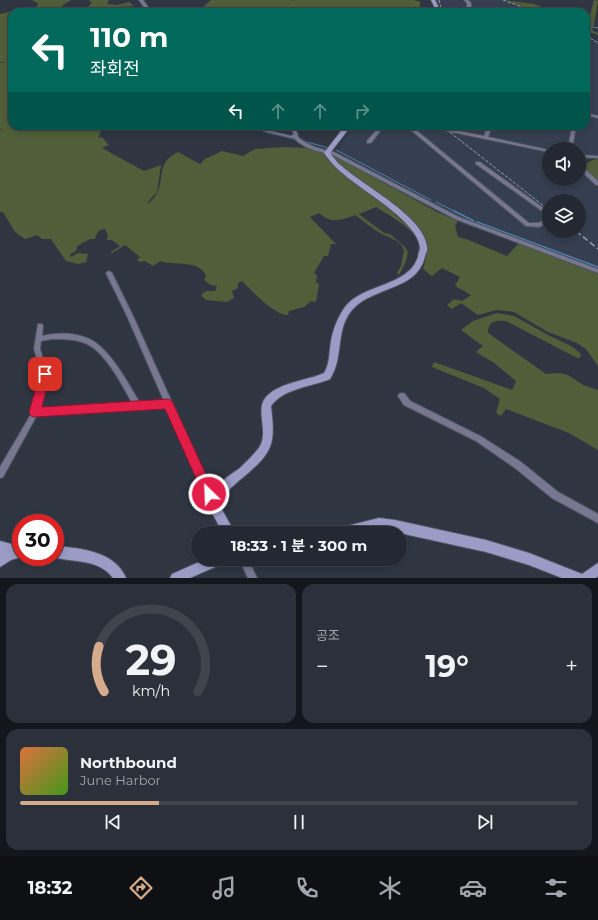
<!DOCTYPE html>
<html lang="ko">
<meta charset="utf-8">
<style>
body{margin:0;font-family:Montserrat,"Noto Sans KR",sans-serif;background:#2b303a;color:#f1f3f6;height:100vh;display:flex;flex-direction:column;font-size:15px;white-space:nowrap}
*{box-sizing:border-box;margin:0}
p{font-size:13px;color:#a3a6ac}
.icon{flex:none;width:22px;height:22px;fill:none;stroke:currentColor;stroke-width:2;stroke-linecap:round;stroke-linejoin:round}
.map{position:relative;height:578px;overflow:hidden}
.panel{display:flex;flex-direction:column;gap:6px;padding:6px;background:#13161c;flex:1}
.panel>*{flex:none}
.guide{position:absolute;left:8px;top:8px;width:582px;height:122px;border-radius:12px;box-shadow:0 2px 6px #0003,0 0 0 1px #40444d;background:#00695c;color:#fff;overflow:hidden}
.fabs{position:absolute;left:542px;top:142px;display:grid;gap:8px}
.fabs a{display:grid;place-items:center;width:44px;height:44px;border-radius:50%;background:#232832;box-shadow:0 2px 6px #0003,0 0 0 1px #40444d;font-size:20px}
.speed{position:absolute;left:12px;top:514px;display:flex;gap:8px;font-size:20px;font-weight:700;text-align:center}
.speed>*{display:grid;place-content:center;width:52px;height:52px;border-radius:50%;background:#232832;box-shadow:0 2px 6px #0003,0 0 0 1px #40444d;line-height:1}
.speed .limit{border:6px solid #d22;background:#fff;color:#111}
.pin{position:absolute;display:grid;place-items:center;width:34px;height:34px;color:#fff;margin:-17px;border-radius:8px;box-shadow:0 2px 6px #0006}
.me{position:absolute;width:44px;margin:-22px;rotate:336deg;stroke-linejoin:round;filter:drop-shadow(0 0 3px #0008)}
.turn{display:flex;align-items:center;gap:14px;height:84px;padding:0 16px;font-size:18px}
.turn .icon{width:52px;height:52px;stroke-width:2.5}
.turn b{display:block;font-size:28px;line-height:34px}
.lanes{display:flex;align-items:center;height:38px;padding:0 16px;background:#0003;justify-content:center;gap:20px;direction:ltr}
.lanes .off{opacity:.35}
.big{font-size:30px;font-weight:700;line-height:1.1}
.panel .card{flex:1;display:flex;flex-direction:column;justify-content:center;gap:6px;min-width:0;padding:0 14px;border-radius:12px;background:#2b303a}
.panel .dial{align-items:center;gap:0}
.dial svg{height:104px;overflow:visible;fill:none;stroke:#40444d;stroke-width:7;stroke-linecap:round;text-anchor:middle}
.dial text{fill:#f1f3f6;stroke:none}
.song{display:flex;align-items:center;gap:12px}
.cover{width:48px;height:48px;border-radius:6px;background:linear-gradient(135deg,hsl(20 70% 55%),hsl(100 70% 35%))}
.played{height:4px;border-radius:2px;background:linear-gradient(90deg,#d6ab8b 25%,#40444d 25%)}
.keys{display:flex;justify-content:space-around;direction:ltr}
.heat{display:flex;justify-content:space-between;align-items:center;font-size:22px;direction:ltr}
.panel .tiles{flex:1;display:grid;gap:6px;grid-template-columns:1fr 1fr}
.card:last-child{grid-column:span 2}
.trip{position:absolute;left:191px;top:526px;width:216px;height:40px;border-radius:20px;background:#232832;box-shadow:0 2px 6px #0003,0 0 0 1px #40444d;font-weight:700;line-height:40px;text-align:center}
.tab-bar{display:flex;height:64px;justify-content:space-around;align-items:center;background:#0e1014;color:#a3a6ac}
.tab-bar .icon{width:28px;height:28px}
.tab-bar .selected{color:#d6ab8b}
.tab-bar b{font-size:18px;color:#f1f3f6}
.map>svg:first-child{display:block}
.built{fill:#353f51;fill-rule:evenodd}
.green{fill:#505f39}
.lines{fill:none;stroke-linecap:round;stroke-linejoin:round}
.stream-far1{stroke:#4f82ae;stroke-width:1}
.stream{stroke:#4f82ae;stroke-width:1.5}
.street-casing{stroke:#4e5460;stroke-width:2}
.secondary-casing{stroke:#4e5460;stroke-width:2}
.street{fill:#777791;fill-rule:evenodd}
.secondary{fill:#9b9cc5;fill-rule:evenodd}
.rail-far1{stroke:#999fa8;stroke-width:1;stroke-dasharray:3.5 1.5;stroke-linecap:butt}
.rail{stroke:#999fa8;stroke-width:1.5;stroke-dasharray:6 3;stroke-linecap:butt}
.route{fill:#e11d48;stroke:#92132f}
</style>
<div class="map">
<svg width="598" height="578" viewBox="0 0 598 578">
<rect width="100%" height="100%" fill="#2f3642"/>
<!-- built -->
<g class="built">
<polygon points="436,0 505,0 539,12 439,12 440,10"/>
<path d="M 586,33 L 598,42 L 598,158 L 588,159 L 583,163 L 586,169 L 598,182 L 598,268 L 584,261 L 459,216 L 337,151 L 353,126 L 586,126 ZM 549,149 L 579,149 L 579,179 L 549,179 ZM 549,201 L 579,201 L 579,231 L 549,231 Z"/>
</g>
<!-- green -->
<g class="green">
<path d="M 32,0 L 71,0 L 63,5 L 61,10 C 52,13 43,13 36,6 L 39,4 Z"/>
<polygon points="89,0 109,0 107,4 117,5 129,2 134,6 98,8 97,10 86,9 92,3"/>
<polygon points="211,0 292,0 296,3 295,9 296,3 293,0 414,0 420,2 420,12 205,12 208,10 200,10"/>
<polygon points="505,0 534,4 556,12 539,12"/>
<polygon points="594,0 598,1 594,25 592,28 593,31 598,33 598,35 586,31"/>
<path d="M 13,11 L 11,14 L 12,126 L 100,126 L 102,128 L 98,138 L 102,137 L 109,145 L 102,148 L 144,171 L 161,165 L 157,192 L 148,202 L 114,187 L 142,199 L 174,218 L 149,203 C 170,186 151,165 178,152 L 200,164 L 205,159 L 222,151 L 243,156 L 255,149 L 283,147 L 307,148 L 323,153 L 335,168 L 387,207 L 401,220 L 411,229 L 421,244 L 420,256 L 417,257 C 418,252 420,246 418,241 C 414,229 387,214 376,207 L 359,214 L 384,233 L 390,234 L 405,247 L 408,252 L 406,261 L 399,275 L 397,273 L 401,266 L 404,250 C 400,240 390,238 382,234 C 372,229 364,221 355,215 C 342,220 331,224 319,213 L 310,217 L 336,244 L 331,244 L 328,256 L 324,256 L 314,273 L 317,275 L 316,283 L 319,284 L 316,302 L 311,301 L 304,307 L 289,311 L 288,315 C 275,316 251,290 242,281 L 238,283 L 238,288 L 232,291 L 234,298 L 227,302 L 206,300 L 201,295 L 206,291 L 215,291 L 217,286 L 211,285 L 204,280 L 206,276 C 200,259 172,266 161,261 L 153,266 L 145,261 L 140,262 L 137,260 L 140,257 L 125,245 L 111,254 L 111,252 L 120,246 L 112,240 L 107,240 L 108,236 L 105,229 C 98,229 97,233 95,239 L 90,239 L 77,246 L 76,251 L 70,254 L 71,257 L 78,253 L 88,254 L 86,262 L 78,264 L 66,261 L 51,239 L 42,239 L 37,235 L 25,239 L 15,232 L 3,212 L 0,212 L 0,129 L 4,131 L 0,128 L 0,63 L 6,63 L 0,62 L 0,14 Z"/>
<path d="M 331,154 L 439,213 L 458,221 L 455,226 L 458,237 L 466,239 L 507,256 L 519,243 L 598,274 L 598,366 L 586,349 L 577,343 L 548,332 L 514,312 L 496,310 L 478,315 L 461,303 L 452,309 L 447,305 L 454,299 L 462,301 L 471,295 L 455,286 L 460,277 L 442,268 L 432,276 L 423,269 L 428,249 C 421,218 361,181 335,161 Z"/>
<polygon points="598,159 598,182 586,169 586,164 592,160"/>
<path d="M 497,313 L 514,316 L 548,335 L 571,346 L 580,353 L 581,357 L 577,358 L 506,321 C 495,320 488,321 488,333 L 546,374 L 559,373 L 568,375 L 583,385 L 598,390 L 598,450 L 569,433 L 506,409 L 501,416 L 496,413 L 500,399 L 484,388 L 432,367 L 434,362 L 512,390 L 516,381 L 494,363 L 476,352 L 483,346 L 461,330 L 473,321 Z"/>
</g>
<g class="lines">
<!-- stream-far1 -->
<g class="stream-far1">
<polyline points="591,27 598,28"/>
<polyline points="270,133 298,140"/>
<polyline points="303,141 329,148"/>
<polyline points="336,150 431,200"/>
<polyline points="436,202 456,212"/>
</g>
<!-- stream -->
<g class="stream">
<polyline points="454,211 474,221"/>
<polyline points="477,222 598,267"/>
</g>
<defs>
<g id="street">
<polygon points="139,0 143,0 148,7 147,12 143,12 144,7"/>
<polygon points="464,0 468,0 471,3 471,12 467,12 467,3"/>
<polygon points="586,113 598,116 598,118 586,115"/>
<path d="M 290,126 L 294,126 L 298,135 L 297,136 C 307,146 321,149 334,152 L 459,217 L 598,269 L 598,273 L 455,219 L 331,154 C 318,152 303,148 294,138 L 292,138 L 263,131 L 265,130 L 291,136 L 294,134 Z"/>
<polygon points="380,126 384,126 371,143 367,143 367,141"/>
<polygon points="406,126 411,126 529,223 538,223 549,218 549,222 539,227 526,226"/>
<polygon points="425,126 433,126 484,136 488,126 492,126 488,137 549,150 549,152 427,127"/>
<polygon points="572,126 576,126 572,149 568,149"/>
<polygon points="579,155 598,156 598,158 579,157"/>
<polygon points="476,162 480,162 549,212 549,216 476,164"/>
<polygon points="579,165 581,165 598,181 598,185 596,185 579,169"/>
<path d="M 109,271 L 112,273 L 133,316 L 212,491 L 219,502 L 218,505 L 215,506 L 212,505 L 206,497 L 167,407 L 37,415 L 3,477 L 0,478 L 0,467 L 30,416 L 38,390 L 42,375 L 34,349 L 38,324 L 42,324 L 43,326 L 42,336 C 59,332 81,332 96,343 C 113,355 129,385 140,403 L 164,401 L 127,316 L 106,273 ZM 52,339 C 64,339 78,339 89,345 C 106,354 123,386 132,403 L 39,409 L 46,390 L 48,375 L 40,349 L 41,341 Z"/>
<polygon points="402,393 405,394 410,401 482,437 521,462 558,492 598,514 598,523 552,498 515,468 476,441 404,405 398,396 399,394"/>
<polygon points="239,559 248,559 257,578 248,578"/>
</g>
<g id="secondary">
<polygon points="431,0 435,0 438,6 438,12 434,12 434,6"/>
<path d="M 345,126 L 351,126 L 330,153 L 338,163 C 347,171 357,178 367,185 C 385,198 425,223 427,247 C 428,250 426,253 425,256 C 423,266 417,274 408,280 C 390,291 366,294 352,310 C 335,330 344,358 330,379 C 311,387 284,388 271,406 C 272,417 274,428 272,440 C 269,459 246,474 233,486 C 228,490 224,498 221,503 L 221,508 L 235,533 L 223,533 L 212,513 L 210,502 C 213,495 219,485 225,479 C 229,475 235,472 240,468 C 246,462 256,453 260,446 C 269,430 254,409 267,396 C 281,382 306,381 324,373 C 330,364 329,352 331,341 C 333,329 338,317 345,307 C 361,287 392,287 410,270 C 414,266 416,262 418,257 C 418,254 420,250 420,248 C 419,223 365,192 347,177 C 338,170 331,163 324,153 Z"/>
<polygon points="379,518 395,520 486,540 529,553 582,574 598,563 598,576 596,578 562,578 529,565 486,552 395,532 379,530 366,533 337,533 339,529 343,527"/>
<polygon points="0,541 19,546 21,545 21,557 11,560 0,567"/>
<path d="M 55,546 C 80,548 115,551 126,578 L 113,578 C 98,558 74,563 53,557 L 55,557 Z"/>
<polygon points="206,559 226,559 224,563 190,578 170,578 172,574"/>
</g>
</defs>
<!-- street casing -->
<use href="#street" class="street-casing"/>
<!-- secondary casing -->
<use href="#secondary" class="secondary-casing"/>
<!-- street -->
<use href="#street" class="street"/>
<!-- secondary -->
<use href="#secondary" class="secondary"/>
<!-- rail-far1 -->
<g class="rail-far1">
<polyline points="439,0 442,12"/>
<polyline points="503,0 536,12"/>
<polyline points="586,35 598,43"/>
<polyline points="442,126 549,210"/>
</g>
<!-- rail -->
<polyline class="rail" points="576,231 598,249"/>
</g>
<!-- route -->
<polygon class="route" points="45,370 50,374 42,407 168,399 172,401 215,494 213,498 209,500 205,498 165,409 35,417 31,416 29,412 40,374"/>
</svg>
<div class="fabs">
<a><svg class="icon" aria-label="sound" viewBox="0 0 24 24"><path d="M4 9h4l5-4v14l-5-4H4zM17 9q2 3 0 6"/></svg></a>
<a><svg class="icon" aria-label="layers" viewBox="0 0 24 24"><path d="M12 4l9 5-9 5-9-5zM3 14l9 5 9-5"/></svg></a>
</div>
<div class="speed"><div class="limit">30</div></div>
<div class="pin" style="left:45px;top:374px;background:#d93025"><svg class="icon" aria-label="arrive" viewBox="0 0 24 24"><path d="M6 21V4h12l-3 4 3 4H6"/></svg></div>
<svg class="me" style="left:209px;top:494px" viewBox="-20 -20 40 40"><circle r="17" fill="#e11d48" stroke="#fff" stroke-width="3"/><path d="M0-11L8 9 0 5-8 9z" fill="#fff"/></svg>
<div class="trip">18:33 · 1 분 · 300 m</div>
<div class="guide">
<div class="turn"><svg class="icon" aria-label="left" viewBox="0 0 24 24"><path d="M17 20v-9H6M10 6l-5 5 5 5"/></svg><div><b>110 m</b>좌회전</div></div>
<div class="lanes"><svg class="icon" aria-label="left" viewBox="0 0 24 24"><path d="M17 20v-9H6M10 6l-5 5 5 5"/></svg><svg class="icon off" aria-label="ahead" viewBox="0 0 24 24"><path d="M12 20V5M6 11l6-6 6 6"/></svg><svg class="icon off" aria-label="ahead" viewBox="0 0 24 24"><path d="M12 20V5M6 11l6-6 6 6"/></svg><svg class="icon off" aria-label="right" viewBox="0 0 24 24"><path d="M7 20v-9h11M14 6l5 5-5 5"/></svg></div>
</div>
</div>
<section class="panel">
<div class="tiles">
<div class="card dial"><svg viewBox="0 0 100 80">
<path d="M14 69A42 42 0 1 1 86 69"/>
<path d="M14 69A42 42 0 0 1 10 34" stroke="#d6ab8b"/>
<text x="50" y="56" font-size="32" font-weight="700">29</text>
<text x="50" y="72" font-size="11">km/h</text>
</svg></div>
<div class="card"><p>공조</p>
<div class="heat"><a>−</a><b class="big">19°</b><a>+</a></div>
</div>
<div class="card">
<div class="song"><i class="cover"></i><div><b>Northbound</b><p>June Harbor</p></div></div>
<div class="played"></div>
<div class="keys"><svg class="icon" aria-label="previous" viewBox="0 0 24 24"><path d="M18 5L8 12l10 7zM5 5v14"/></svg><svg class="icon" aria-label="pause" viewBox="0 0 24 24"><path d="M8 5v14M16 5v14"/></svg><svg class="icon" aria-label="next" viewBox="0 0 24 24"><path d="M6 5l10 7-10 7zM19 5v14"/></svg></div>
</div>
</div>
</section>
<nav class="tab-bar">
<b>18:32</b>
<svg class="icon selected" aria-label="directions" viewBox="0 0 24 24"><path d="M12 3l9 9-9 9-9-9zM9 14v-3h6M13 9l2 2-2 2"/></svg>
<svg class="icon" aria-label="music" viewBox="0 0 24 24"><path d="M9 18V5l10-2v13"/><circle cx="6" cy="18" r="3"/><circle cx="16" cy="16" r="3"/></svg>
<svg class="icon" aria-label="phone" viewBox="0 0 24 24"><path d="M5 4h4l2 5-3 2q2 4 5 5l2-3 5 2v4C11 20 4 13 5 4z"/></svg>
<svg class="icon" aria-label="climate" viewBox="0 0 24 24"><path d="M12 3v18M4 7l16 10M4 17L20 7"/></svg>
<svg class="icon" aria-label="car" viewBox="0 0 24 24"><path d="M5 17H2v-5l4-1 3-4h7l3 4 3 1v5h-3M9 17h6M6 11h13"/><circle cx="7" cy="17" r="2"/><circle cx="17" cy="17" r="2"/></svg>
<svg class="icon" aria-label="filters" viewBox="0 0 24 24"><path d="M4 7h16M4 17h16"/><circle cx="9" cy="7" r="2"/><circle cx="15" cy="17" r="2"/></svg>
</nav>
